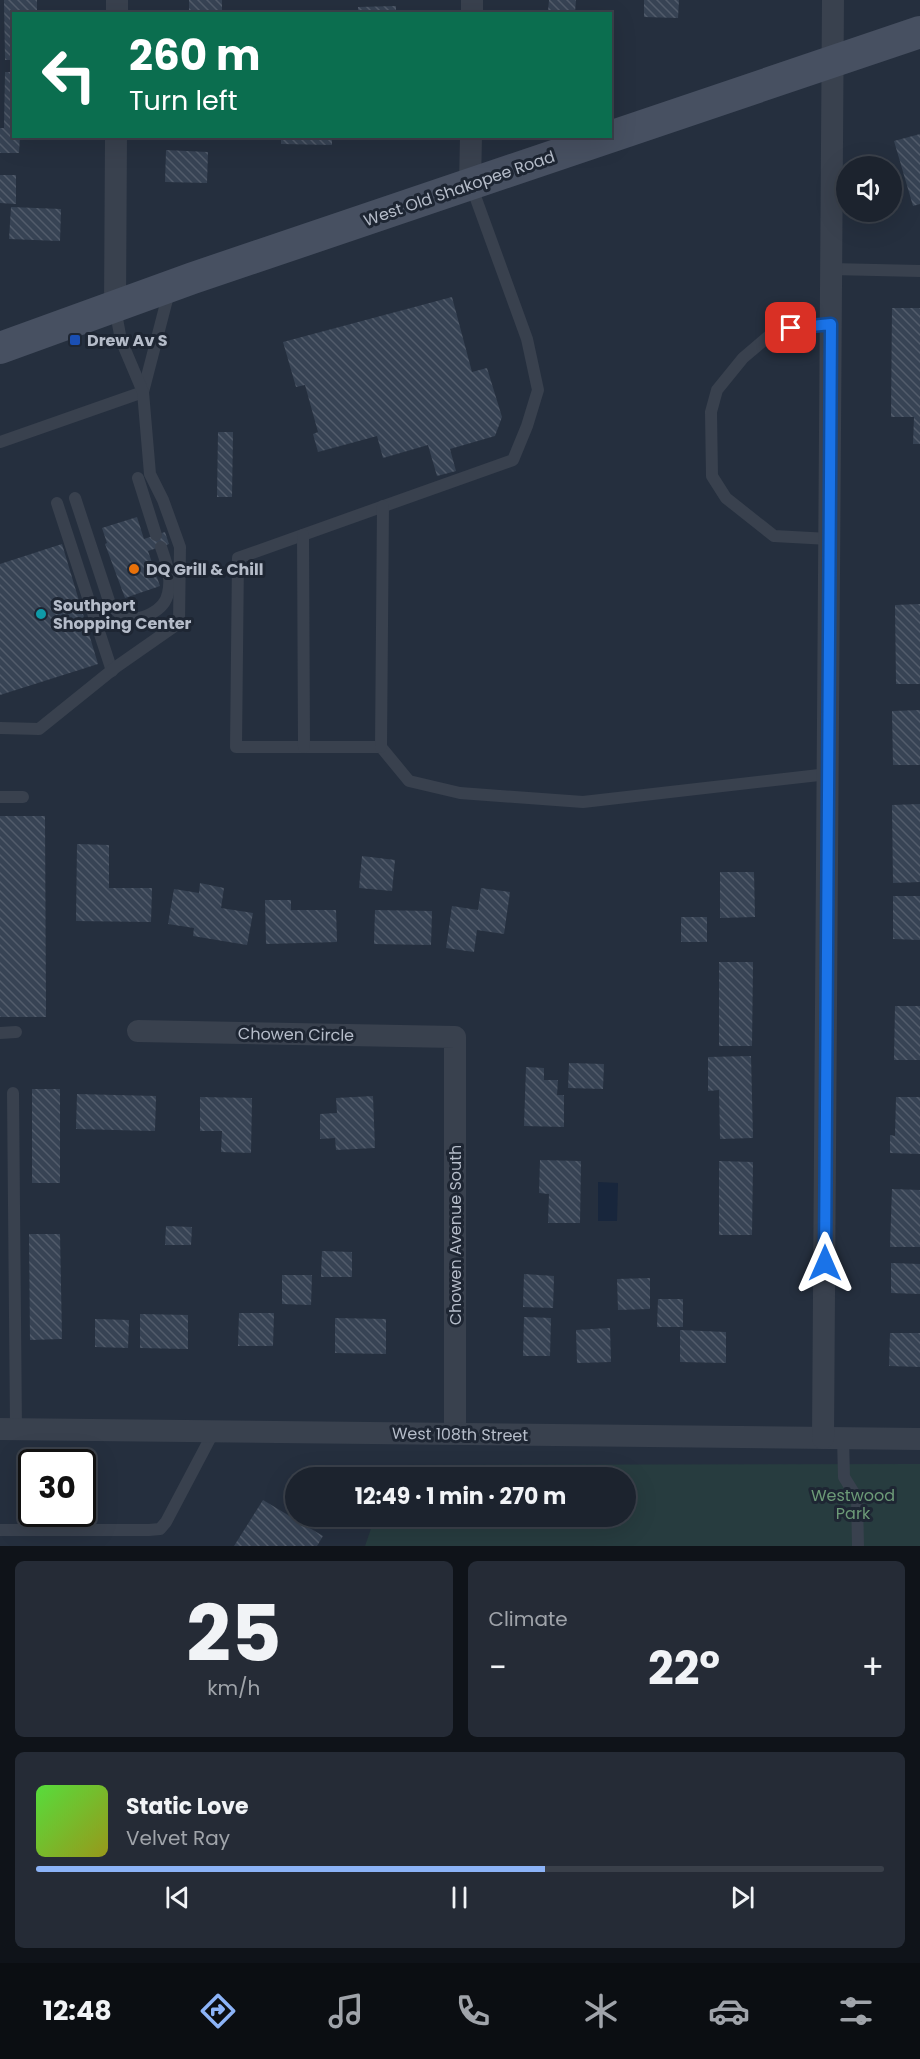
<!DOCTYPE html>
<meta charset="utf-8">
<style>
body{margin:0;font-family:Poppins,sans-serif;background:#252b36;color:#f1f3f6;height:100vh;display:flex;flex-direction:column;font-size:22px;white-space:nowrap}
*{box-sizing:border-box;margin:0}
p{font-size:20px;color:#a0a4aa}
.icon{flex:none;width:33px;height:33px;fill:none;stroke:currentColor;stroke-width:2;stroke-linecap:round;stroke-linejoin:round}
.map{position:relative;height:1546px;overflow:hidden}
.side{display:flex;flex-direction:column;gap:15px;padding:15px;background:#0f1319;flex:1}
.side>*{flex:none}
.hud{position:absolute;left:12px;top:12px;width:600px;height:126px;border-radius:0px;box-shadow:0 6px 24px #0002,0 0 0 2px #3a404a;background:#0b6e4f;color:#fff;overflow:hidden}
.buttons{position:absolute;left:836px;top:156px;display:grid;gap:12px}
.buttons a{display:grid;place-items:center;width:66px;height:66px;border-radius:50%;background:#1c232e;box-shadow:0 6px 24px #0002,0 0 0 2px #3a404a;font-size:30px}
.speed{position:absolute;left:18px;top:1449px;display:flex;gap:12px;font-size:30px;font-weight:700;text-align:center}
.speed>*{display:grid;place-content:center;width:78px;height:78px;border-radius:50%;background:#1c232e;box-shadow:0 6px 24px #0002,0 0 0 2px #3a404a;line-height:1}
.speed .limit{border:3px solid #111;border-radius:9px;background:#fff;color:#111}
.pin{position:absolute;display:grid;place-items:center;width:51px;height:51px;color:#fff;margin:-26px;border-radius:12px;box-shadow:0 3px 9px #0006}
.me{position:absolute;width:66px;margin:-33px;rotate:0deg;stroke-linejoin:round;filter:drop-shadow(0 0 4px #0008)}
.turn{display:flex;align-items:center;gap:21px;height:126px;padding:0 18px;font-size:27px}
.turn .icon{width:78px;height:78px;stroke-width:2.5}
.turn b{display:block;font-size:42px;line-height:51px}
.big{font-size:45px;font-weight:700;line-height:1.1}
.side .widget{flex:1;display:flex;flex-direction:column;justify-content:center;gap:9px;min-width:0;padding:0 21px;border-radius:9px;background:#252b36}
.side .dial{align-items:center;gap:0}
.dial b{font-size:78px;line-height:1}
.song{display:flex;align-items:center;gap:18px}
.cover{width:72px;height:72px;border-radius:9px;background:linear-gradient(135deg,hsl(110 70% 55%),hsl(60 70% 35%))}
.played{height:6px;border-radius:3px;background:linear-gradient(90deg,#8cb3f7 60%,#3a404a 60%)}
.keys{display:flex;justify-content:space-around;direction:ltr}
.heat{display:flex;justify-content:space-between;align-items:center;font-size:33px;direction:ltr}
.side .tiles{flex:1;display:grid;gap:15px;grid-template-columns:1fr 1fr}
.widget:last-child{grid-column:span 2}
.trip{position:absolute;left:285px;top:1467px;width:351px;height:60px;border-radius:30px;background:#1c232e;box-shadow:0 6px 24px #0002,0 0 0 2px #3a404a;font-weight:700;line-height:60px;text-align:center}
.menu{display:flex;height:96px;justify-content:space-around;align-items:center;background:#0b0e12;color:#a0a4aa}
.menu .icon{width:42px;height:42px}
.menu .current{color:#8cb3f7}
.menu b{font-size:27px;color:#f1f3f6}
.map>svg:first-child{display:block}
.green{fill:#273c3f}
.water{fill:#18263c}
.building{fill:url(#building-back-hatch)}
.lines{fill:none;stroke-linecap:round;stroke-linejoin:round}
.service{stroke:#39414e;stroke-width:12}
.minor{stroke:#39414e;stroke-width:22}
.secondary{stroke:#475061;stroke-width:32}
.route-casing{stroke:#114b97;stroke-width:15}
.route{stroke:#1a73e8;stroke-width:10}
.transit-dot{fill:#1a4fb4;stroke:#1e2633;stroke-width:2}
.food-dot{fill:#e8710a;stroke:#1e2633;stroke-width:2}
.culture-dot{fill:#0f9aa8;stroke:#1e2633;stroke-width:2}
.labels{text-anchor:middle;stroke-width:6;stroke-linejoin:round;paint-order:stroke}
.street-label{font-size:16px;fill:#b5bcc9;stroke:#1e2633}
.poi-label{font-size:16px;font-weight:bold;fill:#b5bcc9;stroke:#1e2633;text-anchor:start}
.park-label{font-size:16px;fill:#6c9a77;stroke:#1e2633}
</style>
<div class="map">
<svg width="920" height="1546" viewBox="0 0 920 1546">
<defs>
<pattern id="building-back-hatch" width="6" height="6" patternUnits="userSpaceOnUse" patternTransform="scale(1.5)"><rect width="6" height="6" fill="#374354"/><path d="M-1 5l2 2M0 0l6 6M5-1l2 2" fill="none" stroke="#525c6b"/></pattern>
</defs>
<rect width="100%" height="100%" fill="#252f3e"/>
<!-- green -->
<polygon class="green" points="920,1464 920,1546 365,1546 375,1517 626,1516 626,1478 389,1477 394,1465"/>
<!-- water -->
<polygon class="water" points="598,1182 618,1183 617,1221 598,1221"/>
<!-- building -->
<g class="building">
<polygon points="4,0 37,0 37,14 14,14 14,60 5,60"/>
<rect x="189" y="0" width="33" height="14"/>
<polygon points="549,0 576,0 575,12 548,11"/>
<polygon points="644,0 679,0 678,18 644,17"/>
<polygon points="396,6 396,14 358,14 358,7"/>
<polygon points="5,72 14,72 14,136 20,136 19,153 0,153 0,128 4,128"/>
<polygon points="920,134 920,204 913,206 894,141"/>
<polygon points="281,136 332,136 332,145 281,144"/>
<polygon points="166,150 208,152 207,183 165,182"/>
<polygon points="0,175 16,175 16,204 0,203"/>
<polygon points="11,207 61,209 60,241 9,239"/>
<polygon points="452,297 472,372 487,368 502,417 495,436 450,449 456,471 437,476 428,445 383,458 377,436 318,452 313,434 318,432 305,385 296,387 283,342"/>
<polygon points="892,308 920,308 920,444 913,444 914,417 891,417"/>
<polygon points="218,432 233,432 232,497 217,497"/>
<polygon points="137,517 144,539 165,532 169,544 148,551 160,586 125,598 105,544 107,543 102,528"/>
<polygon points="62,544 98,664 0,695 0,564"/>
<polygon points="920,604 920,684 896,684 895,605"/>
<polygon points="920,710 920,765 893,765 892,711"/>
<polygon points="920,804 920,882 893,883 892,805"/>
<polygon points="0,816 45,816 46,1017 0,1017"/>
<polygon points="77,844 109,845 109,888 152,888 151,922 76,921"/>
<polygon points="362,856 395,860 392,891 359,888"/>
<polygon points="720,872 754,872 755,917 720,918"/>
<polygon points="200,883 224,888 221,908 253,913 247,945 193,936 194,928 168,924 174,889 199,893"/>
<polygon points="481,888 510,892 504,934 477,930 474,952 446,948 452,906 478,910"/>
<polygon points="893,896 920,896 920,940 893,939"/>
<polygon points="265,900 291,900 291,910 336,910 337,942 266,944"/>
<polygon points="375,910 432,911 431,945 374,944"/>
<rect x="681" y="917" width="26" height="25"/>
<polygon points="719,962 753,962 752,1046 719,1046"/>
<polygon points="895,1006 920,1006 920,1060 894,1060"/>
<polygon points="751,1056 753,1138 720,1139 719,1090 708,1091 708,1057"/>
<polygon points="569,1063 604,1064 603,1089 568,1088"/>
<polygon points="526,1067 544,1068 544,1080 558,1080 557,1095 564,1095 564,1127 524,1126"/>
<rect x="32" y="1089" width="28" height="94"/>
<polygon points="77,1094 156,1096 155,1131 76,1129"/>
<polygon points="373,1096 375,1148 336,1150 335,1138 320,1139 320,1114 337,1113 336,1098"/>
<polygon points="200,1097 252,1098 251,1153 221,1152 222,1131 200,1131"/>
<polygon points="896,1097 920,1097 920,1154 890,1153 890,1135 895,1136"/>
<polygon points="540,1160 581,1161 580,1223 548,1223 549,1194 539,1193"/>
<polygon points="719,1161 753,1162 752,1235 719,1235"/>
<polygon points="892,1189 920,1190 920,1247 890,1247"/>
<polygon points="166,1226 192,1227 191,1245 165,1245"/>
<polygon points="29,1234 60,1234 62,1339 30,1340"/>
<polygon points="322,1251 352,1252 352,1277 321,1277"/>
<polygon points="891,1263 920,1264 920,1294 891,1293"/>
<polygon points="524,1274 554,1276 553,1308 523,1307"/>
<polygon points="282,1275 312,1275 311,1305 282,1304"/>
<polygon points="650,1278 650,1309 618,1310 617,1279"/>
<polygon points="658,1299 683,1299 683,1327 657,1327"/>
<polygon points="239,1313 274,1313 273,1346 238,1346"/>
<polygon points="140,1314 188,1315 188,1349 140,1348"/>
<polygon points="524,1317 551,1318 550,1356 523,1356"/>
<polygon points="335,1318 386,1319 386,1354 335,1353"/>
<polygon points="95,1319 129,1320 128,1348 95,1347"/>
<polygon points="610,1328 611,1362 577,1363 576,1330"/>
<polygon points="680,1330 726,1332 726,1363 680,1362"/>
<polygon points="890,1333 920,1333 920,1367 889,1366"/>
<polygon points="263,1500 323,1536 317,1546 234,1546"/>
</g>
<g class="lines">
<!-- service -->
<g class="service">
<polyline points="471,185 527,339 538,390 527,426 513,460 238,558 236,747 381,747 409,781 460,793 583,802 828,774"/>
<polyline points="831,269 920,271"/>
<polyline points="143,392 170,288"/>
<polyline points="0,442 143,392"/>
<polyline points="138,478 156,535"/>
<path d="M 75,498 L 110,604 C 114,608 119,614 124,616 C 141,623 165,610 168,593 C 172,576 166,562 161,547"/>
<polyline points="57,503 112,671"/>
<polyline points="303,535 304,747"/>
<polyline points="829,539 774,536 726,498 712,476 711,412 717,390 743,358 776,330 831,324"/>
<polyline points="0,728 39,729 116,667 179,623 180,547 163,500 150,474 143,392 121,340 115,308"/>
<polyline points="381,747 383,506"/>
<polyline points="0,797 23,797"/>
<polyline points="0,1033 16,1032"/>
<polyline points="13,1093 16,1429"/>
<polyline points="843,1438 844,1477 857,1498 858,1546"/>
<polyline points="0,1530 149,1530 160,1529 166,1522 214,1431"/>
</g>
<!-- minor -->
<g class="minor">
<polyline points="117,14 117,0"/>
<polyline points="472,14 472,0"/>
<polyline points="470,184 471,136"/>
<polyline points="115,307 116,136"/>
<polyline points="138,1031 455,1037 455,1433"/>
<polyline points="0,1429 920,1439"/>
<polyline points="823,1438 833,0"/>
</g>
<!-- secondary -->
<polyline class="secondary" points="0,348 193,278 920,32"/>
</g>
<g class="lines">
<defs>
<polyline id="route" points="791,328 831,324 825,1263"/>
</defs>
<!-- route casing -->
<use href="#route" class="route-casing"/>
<!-- route -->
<use href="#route" class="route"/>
</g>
<!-- markers -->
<rect class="transit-dot" x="69" y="334" width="12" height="12" rx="3"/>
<circle class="food-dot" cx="134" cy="569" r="6"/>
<circle class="culture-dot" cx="41" cy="614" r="6"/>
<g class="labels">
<!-- street labels -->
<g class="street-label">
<text transform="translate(459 188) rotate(-19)" y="6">West Old Shakopee Road</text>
<text transform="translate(296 1034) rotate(1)" y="6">Chowen Circle</text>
<text transform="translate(455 1235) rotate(-90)" y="6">Chowen Avenue South</text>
<text transform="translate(460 1434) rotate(1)" y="6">West 108th Street</text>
</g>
<!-- poi labels -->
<g class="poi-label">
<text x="87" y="346">Drew Av S</text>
<text x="146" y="575">DQ Grill &amp; Chill</text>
<text x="53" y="611">Southport<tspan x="53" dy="18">Shopping Center</tspan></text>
</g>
<!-- park labels -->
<g class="park-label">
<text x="853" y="1501">Westwood<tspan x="853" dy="18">Park</tspan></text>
</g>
</g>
</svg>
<div class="buttons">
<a><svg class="icon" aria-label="sound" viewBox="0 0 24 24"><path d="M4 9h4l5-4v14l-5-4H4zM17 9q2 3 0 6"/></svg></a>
</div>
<div class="speed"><div class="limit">30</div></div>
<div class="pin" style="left:791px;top:328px;background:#d93025"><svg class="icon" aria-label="arrive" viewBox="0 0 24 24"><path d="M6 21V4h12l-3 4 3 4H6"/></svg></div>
<svg class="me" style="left:825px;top:1263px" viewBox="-20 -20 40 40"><path d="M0-17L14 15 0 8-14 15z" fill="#1a73e8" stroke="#fff" stroke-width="4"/></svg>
<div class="trip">12:49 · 1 min · 270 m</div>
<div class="hud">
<div class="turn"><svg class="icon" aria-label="left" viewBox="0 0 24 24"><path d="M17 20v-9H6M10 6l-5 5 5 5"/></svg><div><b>260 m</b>Turn left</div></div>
</div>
</div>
<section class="side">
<div class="tiles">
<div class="widget dial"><b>25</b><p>km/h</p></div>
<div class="widget"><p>Climate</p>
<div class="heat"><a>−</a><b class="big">22°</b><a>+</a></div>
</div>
<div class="widget">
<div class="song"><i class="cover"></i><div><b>Static Love</b><p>Velvet Ray</p></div></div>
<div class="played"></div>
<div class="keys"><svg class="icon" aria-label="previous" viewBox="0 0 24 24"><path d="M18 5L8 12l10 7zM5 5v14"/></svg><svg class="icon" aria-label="pause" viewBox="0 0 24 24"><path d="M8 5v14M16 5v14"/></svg><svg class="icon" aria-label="next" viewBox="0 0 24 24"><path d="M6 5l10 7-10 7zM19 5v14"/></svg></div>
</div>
</div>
</section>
<nav class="menu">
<b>12:48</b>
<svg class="icon current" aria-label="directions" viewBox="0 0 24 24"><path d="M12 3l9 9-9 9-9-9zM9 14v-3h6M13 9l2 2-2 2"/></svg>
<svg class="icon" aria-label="music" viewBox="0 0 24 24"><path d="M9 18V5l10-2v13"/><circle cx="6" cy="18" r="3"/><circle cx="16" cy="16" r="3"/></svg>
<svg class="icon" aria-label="phone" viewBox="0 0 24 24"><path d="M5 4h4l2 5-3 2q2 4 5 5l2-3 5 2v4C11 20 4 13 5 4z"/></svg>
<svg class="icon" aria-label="climate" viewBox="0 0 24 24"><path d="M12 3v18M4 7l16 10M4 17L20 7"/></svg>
<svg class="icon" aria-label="car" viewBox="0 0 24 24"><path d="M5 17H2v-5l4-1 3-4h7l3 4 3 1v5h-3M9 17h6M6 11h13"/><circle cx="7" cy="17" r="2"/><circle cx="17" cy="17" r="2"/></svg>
<svg class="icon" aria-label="filters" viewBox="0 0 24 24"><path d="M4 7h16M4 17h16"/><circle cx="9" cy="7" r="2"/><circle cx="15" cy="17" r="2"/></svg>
</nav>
